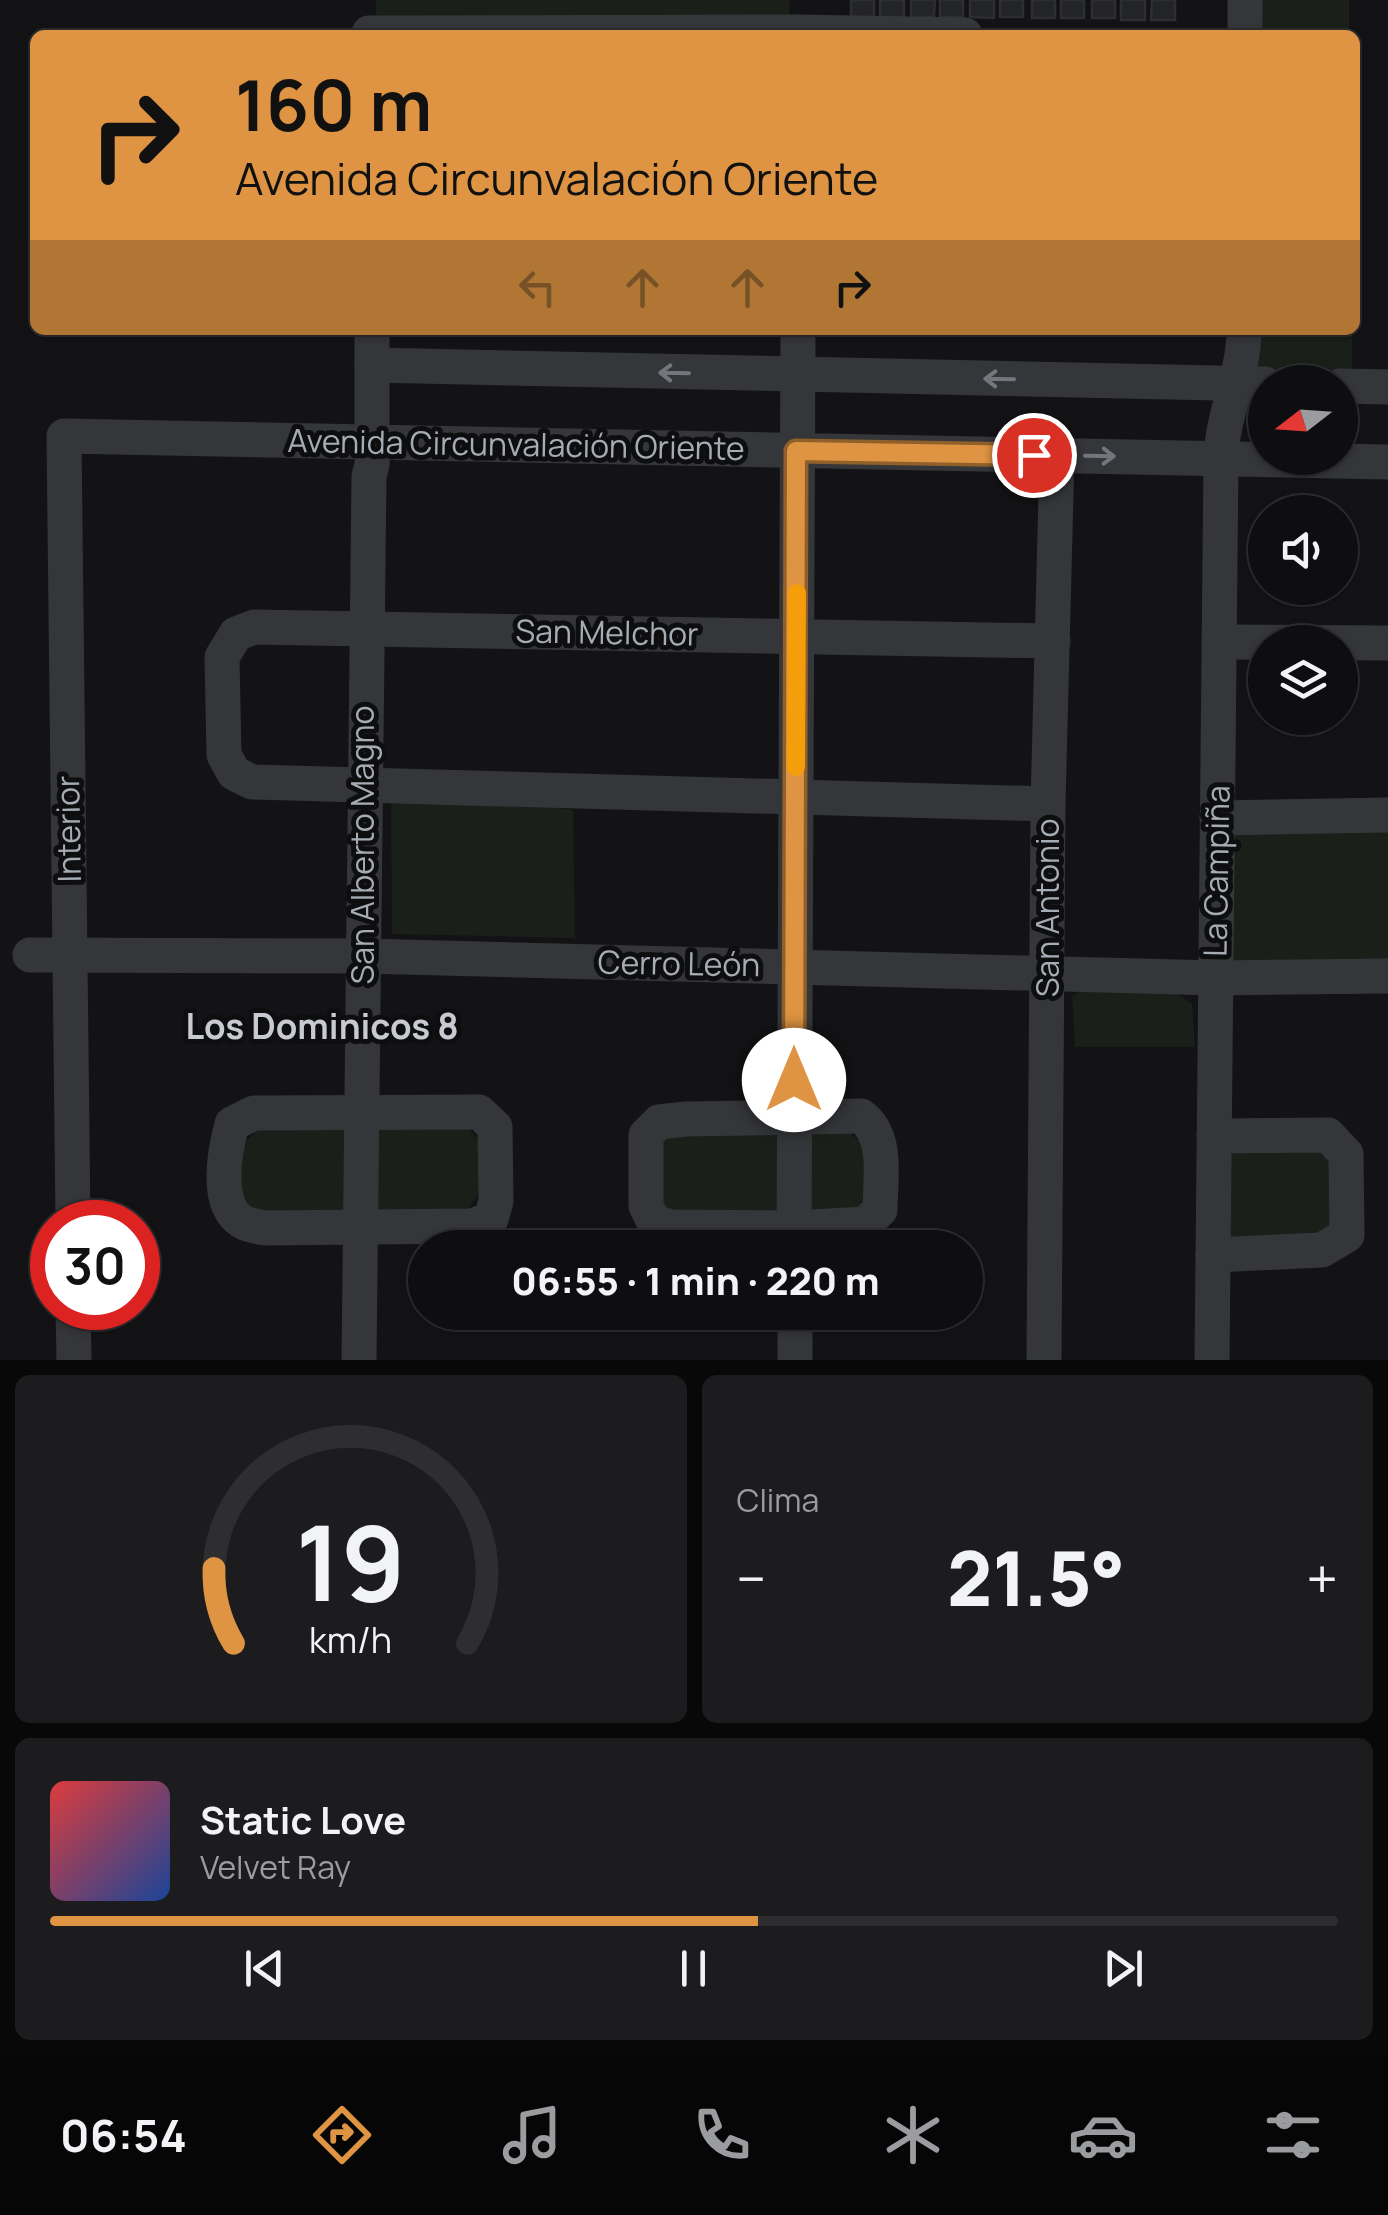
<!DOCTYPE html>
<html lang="es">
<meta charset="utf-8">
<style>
body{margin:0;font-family:Manrope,sans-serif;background:#1c1c1e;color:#f1f3f6;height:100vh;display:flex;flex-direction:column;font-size:38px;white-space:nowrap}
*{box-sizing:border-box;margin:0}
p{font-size:32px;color:#9b9c9f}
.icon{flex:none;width:55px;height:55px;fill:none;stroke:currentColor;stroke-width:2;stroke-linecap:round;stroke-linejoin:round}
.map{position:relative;height:1360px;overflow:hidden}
.drawer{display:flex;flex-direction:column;gap:15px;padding:15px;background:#080809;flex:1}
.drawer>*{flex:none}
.guide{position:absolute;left:30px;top:30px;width:1330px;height:305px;border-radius:15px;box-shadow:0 2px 8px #0004,0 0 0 2px #2e2e30;background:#de9442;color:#111;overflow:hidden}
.needle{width:65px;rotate:253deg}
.fabs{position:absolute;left:1248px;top:365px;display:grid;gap:20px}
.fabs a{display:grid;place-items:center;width:110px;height:110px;border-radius:50%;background:#0e0e10;box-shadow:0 2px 8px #0004,0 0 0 2px #2e2e30;font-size:50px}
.speed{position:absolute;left:30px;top:1200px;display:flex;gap:20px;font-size:50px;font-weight:700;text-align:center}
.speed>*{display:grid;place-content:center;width:130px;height:130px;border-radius:50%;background:#0e0e10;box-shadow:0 2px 8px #0004,0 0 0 2px #2e2e30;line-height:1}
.speed .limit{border:15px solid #d22;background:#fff;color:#111}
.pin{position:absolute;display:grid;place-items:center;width:85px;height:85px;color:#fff;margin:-42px;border:5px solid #fff;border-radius:50%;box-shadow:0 2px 10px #0007}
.me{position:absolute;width:110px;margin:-55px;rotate:0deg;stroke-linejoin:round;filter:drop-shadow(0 0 8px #0008)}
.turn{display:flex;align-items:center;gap:35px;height:210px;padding:0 40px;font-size:45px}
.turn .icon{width:130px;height:130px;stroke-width:2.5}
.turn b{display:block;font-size:70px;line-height:85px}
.lanes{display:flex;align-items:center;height:95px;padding:0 40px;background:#0003;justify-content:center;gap:50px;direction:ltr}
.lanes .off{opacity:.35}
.big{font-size:75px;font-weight:800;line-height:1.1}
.drawer .tile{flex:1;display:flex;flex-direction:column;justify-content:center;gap:15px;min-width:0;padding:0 35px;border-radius:15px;background:#1c1c1e}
.drawer .dial{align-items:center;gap:0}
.dial svg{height:260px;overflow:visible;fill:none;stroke:#2e2e30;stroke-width:7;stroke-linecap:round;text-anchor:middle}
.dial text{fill:#f1f3f6;stroke:none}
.song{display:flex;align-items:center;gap:30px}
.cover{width:120px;height:120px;border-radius:15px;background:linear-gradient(135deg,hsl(0 70% 55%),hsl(220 70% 35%))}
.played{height:10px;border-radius:5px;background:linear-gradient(90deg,#de9442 55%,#2e2e30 55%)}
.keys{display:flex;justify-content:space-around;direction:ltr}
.heat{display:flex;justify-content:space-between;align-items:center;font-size:55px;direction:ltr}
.drawer .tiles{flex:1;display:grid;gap:15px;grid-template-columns:1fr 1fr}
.tile:last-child{grid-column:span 2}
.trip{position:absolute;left:408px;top:1230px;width:575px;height:100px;border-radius:50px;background:#0e0e10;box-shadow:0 2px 8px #0004,0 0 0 2px #2e2e30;font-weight:800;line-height:100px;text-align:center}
.menu{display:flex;height:160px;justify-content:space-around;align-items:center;background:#060606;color:#9b9c9f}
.menu .icon{width:70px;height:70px}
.menu .selected{color:#de9442}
.menu b{font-size:45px;color:#f1f3f6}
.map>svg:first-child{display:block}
.green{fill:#1a1f1a}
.building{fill:#232425;stroke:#2d2e30;stroke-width:2.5}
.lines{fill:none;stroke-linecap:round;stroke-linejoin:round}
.minor{stroke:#353639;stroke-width:35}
.oneway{stroke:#73777d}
.route-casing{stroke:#90602b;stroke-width:25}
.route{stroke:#de9442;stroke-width:18}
.slow{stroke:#f59e0b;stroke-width:18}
.labels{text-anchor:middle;stroke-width:10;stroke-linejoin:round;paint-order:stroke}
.street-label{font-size:32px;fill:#a6acb4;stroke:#0e0e10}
.neighbourhood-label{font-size:35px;font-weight:bold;fill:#c7cad0;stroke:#0e0e10}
</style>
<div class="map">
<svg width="1388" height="1360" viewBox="0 0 1388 1360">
<rect width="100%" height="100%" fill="#131315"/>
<!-- green -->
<g class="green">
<polygon points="376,0 790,0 789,21 376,25"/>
<rect x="1256" y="0" width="93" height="35"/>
<polygon points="1255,330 1352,330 1352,370 1255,371"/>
<polygon points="391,783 573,810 575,938 392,934"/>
<polygon points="1388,826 1388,969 1227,968 1229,828"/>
<polygon points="1087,988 1177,994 1192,1004 1195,1047 1075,1047 1072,996"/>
<polygon points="261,1127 467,1127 479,1140 482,1189 466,1212 263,1216 238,1195 245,1142"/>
<polygon points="674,1133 850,1133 868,1148 869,1197 850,1213 675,1216 662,1204 658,1147"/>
<polygon points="1226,1141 1323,1141 1339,1158 1338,1229 1322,1241 1227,1240"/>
</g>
<!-- building -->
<g class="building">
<rect x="851" y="0" width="23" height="17"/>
<rect x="880" y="0" width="24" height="17"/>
<polygon points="911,0 935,0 934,17 911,17"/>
<rect x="940" y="0" width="23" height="17"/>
<polygon points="970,0 994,0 994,18 970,17"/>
<rect x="1000" y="0" width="23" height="17"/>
<rect x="1032" y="0" width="23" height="18"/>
<rect x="1061" y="0" width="23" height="18"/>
<rect x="1092" y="0" width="23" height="18"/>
<rect x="1121" y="0" width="24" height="20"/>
<polygon points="1152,0 1175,0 1175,20 1151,20"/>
</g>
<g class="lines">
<!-- minor -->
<g class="minor">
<polyline points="369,33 800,32 965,35"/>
<polyline points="1245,35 1245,0"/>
<polyline points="372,365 1265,384"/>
<polyline points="1340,386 1388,387"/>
<polyline points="1219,642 1388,643"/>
<polyline points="1048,804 252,782 234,773 224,755 222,657 236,634 254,627 1053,641"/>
<polyline points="1217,818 1388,815"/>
<polyline points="30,955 363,956 1216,978 1388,976"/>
<path d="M 479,1112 L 495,1127 L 496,1201 L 491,1219 L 472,1226 L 264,1228 C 257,1226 245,1225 240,1220 C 215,1202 225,1150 232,1124 L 254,1113 Z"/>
<path d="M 861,1116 C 889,1136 880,1180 880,1210 L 865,1224 L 794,1228 L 671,1227 L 654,1222 L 646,1206 L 646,1135 L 659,1122 L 686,1119 Z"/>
<polyline points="73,1222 64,436 1388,462"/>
<polyline points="794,1248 798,330"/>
<polyline points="1213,1255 1322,1250 1347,1235 1346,1154 1328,1135 1214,1136"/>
<polyline points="73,1308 74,1360"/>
<polyline points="795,1312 795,1360"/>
<polyline points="359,1360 369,476 372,465 372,330"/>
<polyline points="1044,1360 1048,804 1057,455"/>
<path d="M 1212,1360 L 1221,459 C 1222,414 1244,375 1244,330"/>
</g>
</g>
<!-- one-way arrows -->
<defs><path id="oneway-shaft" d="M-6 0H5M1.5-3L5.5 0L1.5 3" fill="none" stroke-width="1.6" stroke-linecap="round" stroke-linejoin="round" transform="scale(2.5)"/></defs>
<g class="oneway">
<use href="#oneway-shaft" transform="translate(674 373) rotate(-179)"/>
<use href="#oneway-shaft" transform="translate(999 379) rotate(-179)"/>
<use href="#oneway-shaft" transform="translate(1100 456) rotate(1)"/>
</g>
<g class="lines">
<defs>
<polyline id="route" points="794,1080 796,451 1034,455"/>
</defs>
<!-- route casing -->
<use href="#route" class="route-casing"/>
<!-- route -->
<use href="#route" class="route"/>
<!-- slow -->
<polyline class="slow" points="796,767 797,593"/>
</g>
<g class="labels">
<!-- street labels -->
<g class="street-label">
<text transform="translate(516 445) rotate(1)" y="11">Avenida Circunvalación Oriente</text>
<text transform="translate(607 633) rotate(1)" y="11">San Melchor</text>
<text transform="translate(69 829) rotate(-91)" y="11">Interior</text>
<text transform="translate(363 845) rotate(-90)" y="11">San Alberto Magno</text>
<text transform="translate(1217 871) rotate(-89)" y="11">La Campiña</text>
<text transform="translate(1048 908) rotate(-90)" y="11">San Antonio</text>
<text transform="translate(679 964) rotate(1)" y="11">Cerro León</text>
</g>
<!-- neighbourhood labels -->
<g class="neighbourhood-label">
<text x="322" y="1039">Los Dominicos 8</text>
</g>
</g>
</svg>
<div class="fabs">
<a><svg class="needle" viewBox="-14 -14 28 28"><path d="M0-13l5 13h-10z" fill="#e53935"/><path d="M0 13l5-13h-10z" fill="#9b9c9f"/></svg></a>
<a><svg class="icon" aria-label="sound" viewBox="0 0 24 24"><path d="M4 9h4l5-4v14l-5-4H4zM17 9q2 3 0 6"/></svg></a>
<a><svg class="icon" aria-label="layers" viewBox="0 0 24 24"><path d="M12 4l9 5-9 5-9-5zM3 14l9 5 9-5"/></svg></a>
</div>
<div class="speed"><div class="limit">30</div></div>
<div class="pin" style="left:1034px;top:455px;background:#d93025"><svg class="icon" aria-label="arrive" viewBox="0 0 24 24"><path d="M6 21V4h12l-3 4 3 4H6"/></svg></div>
<svg class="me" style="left:794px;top:1080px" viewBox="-20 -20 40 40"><circle r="19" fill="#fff"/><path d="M0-13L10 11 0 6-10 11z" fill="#de9442"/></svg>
<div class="trip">06:55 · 1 min · 220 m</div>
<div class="guide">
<div class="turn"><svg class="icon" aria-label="right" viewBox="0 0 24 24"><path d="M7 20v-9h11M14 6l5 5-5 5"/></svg><div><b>160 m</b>Avenida Circunvalación Oriente</div></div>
<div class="lanes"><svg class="icon off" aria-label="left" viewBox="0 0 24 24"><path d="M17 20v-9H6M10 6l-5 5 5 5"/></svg><svg class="icon off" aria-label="ahead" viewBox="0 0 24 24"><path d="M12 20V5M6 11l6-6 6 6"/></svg><svg class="icon off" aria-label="ahead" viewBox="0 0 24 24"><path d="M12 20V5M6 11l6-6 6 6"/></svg><svg class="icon" aria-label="right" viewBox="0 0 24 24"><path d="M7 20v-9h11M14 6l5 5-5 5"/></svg></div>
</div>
</div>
<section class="drawer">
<div class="tiles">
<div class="tile dial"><svg viewBox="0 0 100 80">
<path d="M14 69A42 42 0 1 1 86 69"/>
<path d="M14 69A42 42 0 0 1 8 46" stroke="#de9442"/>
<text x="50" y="56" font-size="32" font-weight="700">19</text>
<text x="50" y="72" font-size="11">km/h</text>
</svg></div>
<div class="tile"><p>Clima</p>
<div class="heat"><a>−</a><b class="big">21.5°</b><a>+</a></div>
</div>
<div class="tile">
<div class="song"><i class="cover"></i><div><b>Static Love</b><p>Velvet Ray</p></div></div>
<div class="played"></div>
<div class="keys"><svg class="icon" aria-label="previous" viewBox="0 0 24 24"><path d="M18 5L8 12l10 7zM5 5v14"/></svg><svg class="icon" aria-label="pause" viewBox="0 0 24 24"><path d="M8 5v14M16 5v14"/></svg><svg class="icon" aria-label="next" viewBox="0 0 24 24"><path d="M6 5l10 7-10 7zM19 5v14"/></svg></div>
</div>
</div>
</section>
<nav class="menu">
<b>06:54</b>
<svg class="icon selected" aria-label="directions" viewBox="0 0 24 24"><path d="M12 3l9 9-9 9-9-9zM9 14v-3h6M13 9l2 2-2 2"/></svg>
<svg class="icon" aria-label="music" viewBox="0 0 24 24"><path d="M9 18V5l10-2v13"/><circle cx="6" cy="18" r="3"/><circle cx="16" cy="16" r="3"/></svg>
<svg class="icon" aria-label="phone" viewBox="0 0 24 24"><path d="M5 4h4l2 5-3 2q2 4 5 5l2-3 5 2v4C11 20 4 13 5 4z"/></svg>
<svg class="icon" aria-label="climate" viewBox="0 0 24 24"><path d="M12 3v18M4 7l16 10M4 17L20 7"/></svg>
<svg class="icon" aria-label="car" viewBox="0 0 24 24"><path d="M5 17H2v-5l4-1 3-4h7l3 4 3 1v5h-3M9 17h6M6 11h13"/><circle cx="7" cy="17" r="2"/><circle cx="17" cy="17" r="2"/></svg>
<svg class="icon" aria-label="filters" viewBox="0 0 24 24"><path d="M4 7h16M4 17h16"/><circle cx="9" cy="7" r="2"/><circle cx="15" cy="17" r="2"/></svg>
</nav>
